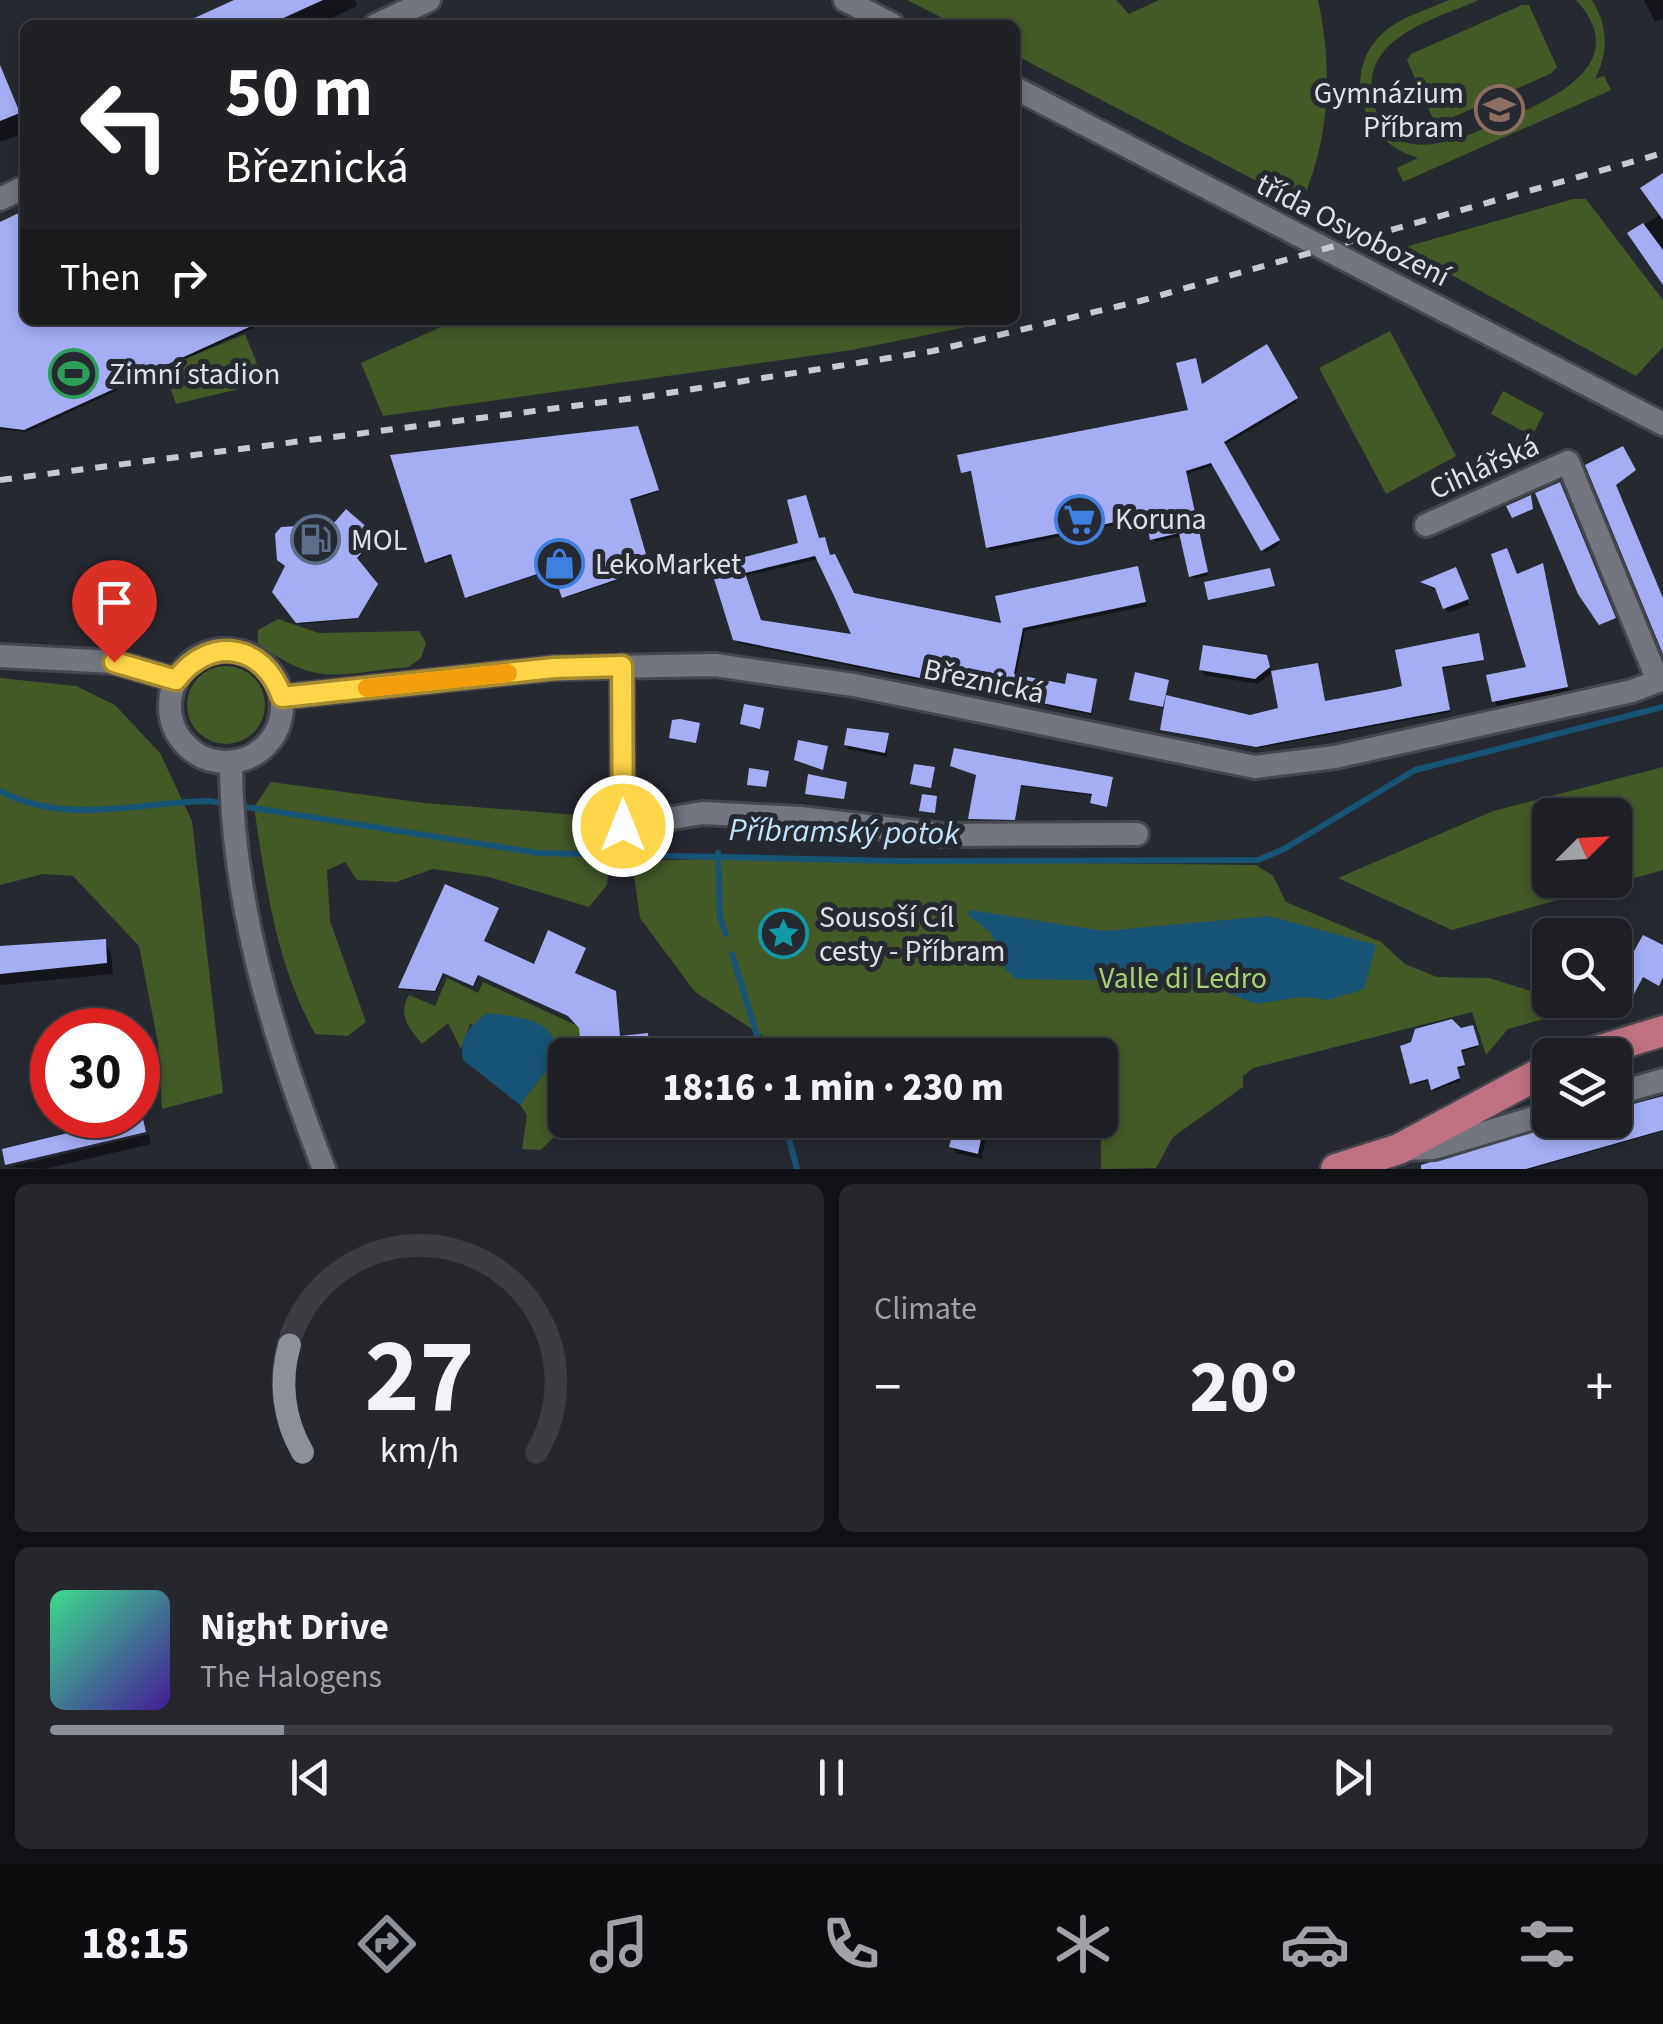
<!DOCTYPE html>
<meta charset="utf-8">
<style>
body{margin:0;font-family:"Source Sans 3",sans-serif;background:#25272d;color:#f1f3f6;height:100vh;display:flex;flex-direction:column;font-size:38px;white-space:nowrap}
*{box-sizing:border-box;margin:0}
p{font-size:32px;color:#a0a2a7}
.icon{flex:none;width:55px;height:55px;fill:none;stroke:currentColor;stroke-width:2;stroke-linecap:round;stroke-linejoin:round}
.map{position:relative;height:1169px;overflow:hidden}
.panel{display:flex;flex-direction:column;gap:15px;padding:15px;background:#101114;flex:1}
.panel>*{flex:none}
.guide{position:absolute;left:20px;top:20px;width:1000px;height:305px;border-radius:15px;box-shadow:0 5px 15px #0003,0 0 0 2px #3b3d42;background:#202124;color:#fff;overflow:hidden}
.needle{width:65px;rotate:66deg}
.tools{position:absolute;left:1532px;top:798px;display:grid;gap:20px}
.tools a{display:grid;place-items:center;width:100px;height:100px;border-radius:15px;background:#1d1f25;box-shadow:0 5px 15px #0003,0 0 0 2px #3b3d42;font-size:50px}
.speed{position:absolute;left:30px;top:1008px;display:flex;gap:20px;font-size:50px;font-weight:700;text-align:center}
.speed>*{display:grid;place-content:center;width:130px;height:130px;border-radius:50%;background:#1d1f25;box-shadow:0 5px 15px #0003,0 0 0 2px #3b3d42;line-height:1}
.speed .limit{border:15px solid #d22;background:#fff;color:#111}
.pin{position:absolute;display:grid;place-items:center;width:85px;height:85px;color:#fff;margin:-102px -42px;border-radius:50% 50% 50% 0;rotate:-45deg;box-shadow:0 0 10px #0007}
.pin .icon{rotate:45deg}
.me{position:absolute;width:110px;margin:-55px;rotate:0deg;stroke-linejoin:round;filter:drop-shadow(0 0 8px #0008)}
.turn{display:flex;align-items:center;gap:35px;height:210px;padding:0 40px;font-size:45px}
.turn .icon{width:130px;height:130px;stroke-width:2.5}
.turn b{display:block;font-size:70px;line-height:85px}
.then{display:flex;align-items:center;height:95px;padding:0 40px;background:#0003;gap:20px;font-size:38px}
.big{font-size:75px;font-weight:800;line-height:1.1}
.panel .tile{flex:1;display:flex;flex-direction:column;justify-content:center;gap:15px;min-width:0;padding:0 35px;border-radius:15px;background:#25272d}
.panel .dial{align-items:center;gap:0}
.dial svg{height:260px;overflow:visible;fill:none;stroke:#3b3d42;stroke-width:7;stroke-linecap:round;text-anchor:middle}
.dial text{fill:#f1f3f6;stroke:none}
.song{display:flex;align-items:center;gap:30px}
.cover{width:120px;height:120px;border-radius:15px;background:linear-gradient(135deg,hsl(150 70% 55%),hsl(260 70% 35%))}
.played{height:10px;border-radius:5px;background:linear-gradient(90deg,#8c9099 15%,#3b3d42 15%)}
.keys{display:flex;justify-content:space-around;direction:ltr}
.heat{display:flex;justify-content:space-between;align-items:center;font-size:55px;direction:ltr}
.panel .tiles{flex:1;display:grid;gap:15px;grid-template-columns:1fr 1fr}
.tile:last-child{grid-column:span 2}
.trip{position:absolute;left:548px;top:1038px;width:570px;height:100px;border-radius:15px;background:#1d1f25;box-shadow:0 5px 15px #0003,0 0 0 2px #3b3d42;font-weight:800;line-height:100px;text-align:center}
.dock{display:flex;height:160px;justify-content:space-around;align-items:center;background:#0c0c0f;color:#a0a2a7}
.dock .icon{width:70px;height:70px}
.dock .on{color:#8c9099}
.dock b{font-size:45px;color:#f1f3f6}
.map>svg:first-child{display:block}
.green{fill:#435926;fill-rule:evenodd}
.water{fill:#165374}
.shadow{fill:#0007;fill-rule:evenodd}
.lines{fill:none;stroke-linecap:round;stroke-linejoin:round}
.stream{stroke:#165374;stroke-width:6}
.building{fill:#a5aef4;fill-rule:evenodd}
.minor-casing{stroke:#46474e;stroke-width:28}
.major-casing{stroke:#46474e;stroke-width:35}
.minor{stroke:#73757f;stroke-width:22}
.major{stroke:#bf7081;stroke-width:30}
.rail{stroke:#c9cad0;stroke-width:6;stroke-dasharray:12 12;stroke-linecap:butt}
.route-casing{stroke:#a68a30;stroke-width:25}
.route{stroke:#ffd54a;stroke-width:18}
.slow{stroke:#f59e0b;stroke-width:18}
.labels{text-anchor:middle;stroke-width:10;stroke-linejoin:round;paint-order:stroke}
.poi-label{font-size:30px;fill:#dfe0e6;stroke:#272931;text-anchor:start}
.street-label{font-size:30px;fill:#dfe0e6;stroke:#272931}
.park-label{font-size:30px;fill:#a7d273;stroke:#272931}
.water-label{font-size:32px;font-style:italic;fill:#bfe4fd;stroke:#272931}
</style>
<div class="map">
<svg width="1663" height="1169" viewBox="0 0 1663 1169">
<rect width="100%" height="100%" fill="#272931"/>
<!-- green -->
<g class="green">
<path d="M 907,0 L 1116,0 L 1129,14 L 1159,0 L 1318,0 C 1333,69 1330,140 1301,204 L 1015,55 L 1015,25 L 956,25 Z"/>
<path d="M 1449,0 L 1479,0 C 1439,18 1365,35 1372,93 C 1383,176 1462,139 1508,118 C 1555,98 1633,62 1576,0 L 1592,0 C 1608,26 1609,52 1595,79 L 1604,76 L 1611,90 L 1403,182 L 1397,168 L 1418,158 C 1362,143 1338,70 1386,30 C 1404,16 1429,9 1449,0 Z"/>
<polygon points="1522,5 1529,5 1557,67 1552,73 1442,122 1434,121 1407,60 1411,54"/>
<polygon points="1573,199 1586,199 1663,300 1663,347 1636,376 1402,248"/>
<polygon points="456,320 1001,320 852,350 383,416 361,363"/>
<polygon points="1390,331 1456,456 1386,494 1319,368"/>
<polygon points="245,334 265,383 176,404 163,368"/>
<polygon points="1503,391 1544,413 1532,436 1491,414"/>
<path d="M 278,619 L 319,633 L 419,631 L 426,643 L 421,658 L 409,667 C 340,673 318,689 258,643 L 258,630 Z"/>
<circle cx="226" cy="705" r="39"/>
<polygon points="0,678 76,686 115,705 160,753 192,821 223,1093 162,1109 158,1043 139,946 73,876 43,874 0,885"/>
<path d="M 1663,767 L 1663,870 L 1452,930 L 1338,878 L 1493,811 ZM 1550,815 L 1615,815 L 1615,880 L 1550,880 Z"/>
<path d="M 271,782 L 425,803 L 613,818 L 607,885 L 589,907 L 489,877 L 433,869 L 396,882 L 357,880 L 345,862 L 327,870 L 330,921 L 366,1022 L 348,1036 L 315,1034 C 276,963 266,887 254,807 Z"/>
<polygon points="712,859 1256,865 1273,876 1286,902 1381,942 1405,964 1437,977 1489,978 1537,993 1565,1013 1508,1029 1486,1055 1472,1012 1253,1068 1243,1076 1243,1087 1173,1137 1156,1168 1101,1169 1100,1055 792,1055 695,992 640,918 632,861"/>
<path d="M 447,978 L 478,993 L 483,982 L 582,1028 L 584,1055 L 565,1055 L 565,1120 L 571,1120 L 541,1150 L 522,1149 L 527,1115 L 520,1105 L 559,1054 L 470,1024 L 461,1049 L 448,1023 L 422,1044 C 409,1028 397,1015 409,995 L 435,1006 Z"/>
</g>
<!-- water -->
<g class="water">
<polygon points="970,910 1104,931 1269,916 1376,945 1364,989 1328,1000 1302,997 1256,1004 1200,982 1016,979 1006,970 991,933 968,915"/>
<path d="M 488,1013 C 520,1018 553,1017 559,1054 L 520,1105 L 463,1060 C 459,1038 470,1024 488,1013 Z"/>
</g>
<!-- shadow -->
<g class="shadow">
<polygon points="240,0 355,0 357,6 317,25 171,25 183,20 186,25"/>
<polygon points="1644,0 1663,0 1663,19 1655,22"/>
<polygon points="6,82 25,133 0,142 0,84"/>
<polygon points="1663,182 1663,280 1630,234 1661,214"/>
<polygon points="25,213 25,320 266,322 26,432 0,429 0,224"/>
<polygon points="1266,347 1297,402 1223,446 1280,544 1265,553 1215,465 1186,474 1208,575 1193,579 1182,536 1155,542 1149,518 990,551 974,473 964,472 1191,412 1202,387"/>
<polygon points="637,429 658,492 629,501 649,570 565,598 555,569 468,598 453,555 428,564 394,457"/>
<polygon points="375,537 357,561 377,587 358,619 299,624 275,592"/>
<path d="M 818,541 L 853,595 L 1004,626 L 1139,572 L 1147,606 L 1025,631 L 1016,676 L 1067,687 L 1095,682 L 1092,715 L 738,643 L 713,568 ZM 819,559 L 855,637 L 760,623 L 745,576 Z"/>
<polygon points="1542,566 1569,691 1497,706 1489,677 1529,669 1517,577"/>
<polygon points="1269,571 1274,587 1210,599"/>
<polygon points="1458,576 1469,605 1448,613 1439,592 1423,583"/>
<polygon points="1479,638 1483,661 1441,669 1450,712 1259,748 1163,731 1166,709 1132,700 1167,682 1165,698 1250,718 1405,688"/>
<polygon points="1268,663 1272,673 1258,684 1204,675 1201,669"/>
<polygon points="887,735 887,757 849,749 846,744"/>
<polygon points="954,767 1112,779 1113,781 1107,807 1094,804 1094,796 1021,786 1015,821 971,820 978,776"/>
<polygon points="446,887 497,910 484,944 535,967 585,950 575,975 620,1038 649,1055 585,1055 582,1028 572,1017 479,975 474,986 444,973 436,992 401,990"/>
<polygon points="105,942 111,953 113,974 0,985 0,949"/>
<polygon points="1472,1028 1478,1047 1460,1052 1464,1067 1456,1069 1460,1081 1434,1091 1431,1080 1414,1085 1403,1047"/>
<polygon points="1663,1095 1663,1131 1532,1169 1424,1169 1583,1120 1615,1120 1615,1110"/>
<polygon points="958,1120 991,1120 981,1159 956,1153 952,1146"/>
<polygon points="149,1134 151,1144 45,1169 9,1167"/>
</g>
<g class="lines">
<!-- stream -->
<g class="stream">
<path d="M 0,791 C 66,826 139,802 209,801 L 538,853 L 900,861 L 1258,860 L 1284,849 L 1415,770 L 1663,707"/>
<polyline points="718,853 720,917 726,934"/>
<polyline points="732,954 763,1055"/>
<polyline points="784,1120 797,1169"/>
</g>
</g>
<!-- building -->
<g class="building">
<polygon points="234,0 323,0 268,25 179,25"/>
<polygon points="0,65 20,113 0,121"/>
<polygon points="1663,173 1663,220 1640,188"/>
<polygon points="25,210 25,320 265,320 24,430 0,427 0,222"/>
<polygon points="1643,223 1663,250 1663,285 1627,233"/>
<polygon points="1267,344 1298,398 1224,442 1280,540 1261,551 1211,463 1186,471 1208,572 1189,577 1179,533 1150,540 1146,516 986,548 971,471 961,473 957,455 1188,410 1176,363 1196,358 1202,384"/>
<polygon points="638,426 659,490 630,499 650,568 562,598 552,569 465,598 451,554 425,563 390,455"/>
<polygon points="1623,446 1636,470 1616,485 1663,598 1663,654 1585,465"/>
<polygon points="1560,482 1616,618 1599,625 1578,594 1535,493"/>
<path d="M 806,495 L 819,538 L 825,537 L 830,555 L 835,554 L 854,593 L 872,597 L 1001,623 L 995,596 L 1138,566 L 1146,602 L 1023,628 L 1014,674 L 1065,684 L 1067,673 L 1097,679 L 1091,713 L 733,640 L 710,566 L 798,543 L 787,500 ZM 815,556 L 835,598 L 851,634 L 761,620 L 745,573 Z"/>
<polygon points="1531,495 1533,509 1512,518 1506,506"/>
<polygon points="346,509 377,536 357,558 378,584 358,618 296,623 272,592 285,566 277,560 275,534 281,527 333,524"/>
<polygon points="1507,548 1517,574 1543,563 1568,687 1492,702 1486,675 1526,667 1491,554"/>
<polygon points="1456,567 1469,599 1443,609 1435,588 1420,582"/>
<polygon points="1270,568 1275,586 1208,600 1204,582"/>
<polygon points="1479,633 1484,660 1442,667 1450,710 1256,747 1160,730 1166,695 1250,715 1278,708 1271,671 1318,663 1325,701 1390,689 1402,686 1395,650"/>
<polygon points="1203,645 1267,655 1270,667 1255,679 1199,670"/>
<polygon points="1135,672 1169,680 1163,707 1129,700"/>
<polygon points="744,704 764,708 760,729 740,724"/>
<polygon points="680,719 700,723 696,743 669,738 672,720"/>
<polygon points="847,728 889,733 885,753 844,745"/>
<polygon points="798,740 828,746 823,770 794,760"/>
<polygon points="954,748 1113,777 1107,807 1090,803 1092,794 1021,785 1015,820 968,819 976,775 950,766"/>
<polygon points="914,764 935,767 931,788 910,784"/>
<polygon points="749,768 769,771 766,787 747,785"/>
<polygon points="808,774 847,782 844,799 805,794"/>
<polygon points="922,794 937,796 935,813 919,811"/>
<polygon points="445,884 499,908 484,941 534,964 548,930 586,948 575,973 616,991 620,1036 648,1033 650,1055 582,1055 579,1028 568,1016 478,975 473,986 443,973 435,991 398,988"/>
<polygon points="1643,935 1663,945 1663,977 1659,986 1643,977 1634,994 1615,984 1623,970 1615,966 1615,942 1634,951"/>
<polygon points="106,939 107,963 0,974 0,946"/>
<polygon points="1452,1019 1461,1028 1473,1025 1479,1045 1461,1050 1465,1065 1457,1067 1460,1078 1431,1090 1428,1079 1410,1084 1400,1046 1411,1042 1415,1029"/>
<polygon points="1663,1096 1663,1130 1526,1169 1421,1169 1421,1165 1569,1120 1615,1120 1615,1109"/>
<polygon points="142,1115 146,1132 5,1165 2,1149"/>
<polygon points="956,1120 984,1124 978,1154 949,1147"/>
</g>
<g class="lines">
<defs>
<g id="minor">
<polyline points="845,0 893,25"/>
<polyline points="376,25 429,0"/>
<polyline points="1015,88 1663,424"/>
<polyline points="0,199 25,187"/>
<polyline points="1426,525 1568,462 1658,681"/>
<circle cx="226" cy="706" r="56"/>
<polyline points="0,656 114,662 176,680"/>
<polyline points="622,666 623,826 703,813 800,818 943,835 1137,834"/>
<polyline points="282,697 554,668 715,665 854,685 1255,767 1335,757 1632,691 1663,679"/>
<path d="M 231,762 C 231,901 274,1040 324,1169"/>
<polyline points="1615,1094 1663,1080"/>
<polyline points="1404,1149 1434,1148 1550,1113"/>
</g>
<g id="major">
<polyline points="1584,1055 1663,1031"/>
<polyline points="1336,1169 1399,1149 1550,1068"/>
</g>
</defs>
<!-- minor casing -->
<use href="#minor" class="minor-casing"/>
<!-- major casing -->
<use href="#major" class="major-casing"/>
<!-- minor -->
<use href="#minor" class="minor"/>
<!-- major -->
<use href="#major" class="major"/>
<!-- rail -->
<polyline class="rail" points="0,480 643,397 933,351 1140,301 1663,153"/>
</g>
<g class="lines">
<defs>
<path id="route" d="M 114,662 L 176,680 C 210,635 264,644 282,697 L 554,668 L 622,666 L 623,826"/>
</defs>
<!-- route casing -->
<use href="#route" class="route-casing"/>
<!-- route -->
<use href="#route" class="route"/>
<!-- slow -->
<polyline class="slow" points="367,688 508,673"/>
</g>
<!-- icons -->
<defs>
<symbol id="school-ring" viewBox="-11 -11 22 22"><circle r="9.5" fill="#272931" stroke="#8d6e63" stroke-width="1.5"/><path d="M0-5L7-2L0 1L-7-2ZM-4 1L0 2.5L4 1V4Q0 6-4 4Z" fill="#8d6e63"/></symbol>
<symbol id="stadium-ring" viewBox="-11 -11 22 22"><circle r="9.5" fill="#272931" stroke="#2e9e5b" stroke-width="1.5"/><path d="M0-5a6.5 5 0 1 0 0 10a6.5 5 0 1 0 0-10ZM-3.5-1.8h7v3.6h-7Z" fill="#2e9e5b"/></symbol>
<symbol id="supermarket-ring" viewBox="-11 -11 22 22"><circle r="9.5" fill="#272931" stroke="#3f7fe0" stroke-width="1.5"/><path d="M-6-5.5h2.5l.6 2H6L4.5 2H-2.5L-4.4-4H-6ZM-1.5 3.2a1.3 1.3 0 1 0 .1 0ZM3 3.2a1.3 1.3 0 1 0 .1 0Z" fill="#3f7fe0"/></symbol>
<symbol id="fuel-ring" viewBox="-11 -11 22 22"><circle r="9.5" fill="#272931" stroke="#5c6f8a" stroke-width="1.5"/><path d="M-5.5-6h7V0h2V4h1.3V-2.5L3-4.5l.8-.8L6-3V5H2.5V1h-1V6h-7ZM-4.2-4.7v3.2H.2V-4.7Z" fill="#5c6f8a"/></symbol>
<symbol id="shop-ring" viewBox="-11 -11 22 22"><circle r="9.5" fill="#272931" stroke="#3f7fe0" stroke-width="1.5"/><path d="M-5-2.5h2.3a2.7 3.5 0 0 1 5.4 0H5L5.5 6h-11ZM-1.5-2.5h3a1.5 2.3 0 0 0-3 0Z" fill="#3f7fe0"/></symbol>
<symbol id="sight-ring" viewBox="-11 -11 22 22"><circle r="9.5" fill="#272931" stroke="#0f9aa8" stroke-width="1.5"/><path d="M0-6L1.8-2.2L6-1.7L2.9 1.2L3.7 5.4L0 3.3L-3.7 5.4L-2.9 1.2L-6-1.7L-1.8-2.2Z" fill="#0f9aa8"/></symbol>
</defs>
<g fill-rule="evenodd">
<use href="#school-ring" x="1472" y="82" width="55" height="55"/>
<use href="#stadium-ring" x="46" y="346" width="55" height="55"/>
<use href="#supermarket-ring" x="1052" y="492" width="55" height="55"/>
<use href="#fuel-ring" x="288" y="512" width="55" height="55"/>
<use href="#shop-ring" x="532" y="536" width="55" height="55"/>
<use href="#sight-ring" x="756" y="906" width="55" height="55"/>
</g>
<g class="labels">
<!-- poi labels -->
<g class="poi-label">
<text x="1464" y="103" text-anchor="end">Gymnázium<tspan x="1464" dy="34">Příbram</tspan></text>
<text x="109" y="384">Zimní stadion</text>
<text x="1115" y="529">Koruna</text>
<text x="351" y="550">MOL</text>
<text x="595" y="574">LekoMarket</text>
<text x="819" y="927">Sousoší Cíl<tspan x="819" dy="34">cesty - Příbram</tspan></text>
</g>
<!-- street labels -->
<g class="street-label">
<text transform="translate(1353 230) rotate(27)" y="10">třída Osvobození</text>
<text transform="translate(1484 467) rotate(-24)" y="10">Cihlářská</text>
<text transform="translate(984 681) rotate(12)" y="10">Březnická</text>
</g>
<!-- park labels -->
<g class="park-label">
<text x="1183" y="988">Valle di Ledro</text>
</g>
<!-- water labels -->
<g class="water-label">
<text transform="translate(844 831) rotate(1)" y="11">Příbramský potok</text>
</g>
</g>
</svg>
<div class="tools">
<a><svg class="needle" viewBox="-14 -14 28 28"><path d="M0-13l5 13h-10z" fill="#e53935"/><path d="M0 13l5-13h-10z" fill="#a0a2a7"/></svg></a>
<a><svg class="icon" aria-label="search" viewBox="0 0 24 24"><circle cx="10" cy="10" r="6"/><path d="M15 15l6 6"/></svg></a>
<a><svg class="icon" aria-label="layers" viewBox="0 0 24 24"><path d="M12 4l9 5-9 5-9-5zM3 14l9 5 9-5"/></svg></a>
</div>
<div class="speed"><div class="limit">30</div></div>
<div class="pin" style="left:114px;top:662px;background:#d93025"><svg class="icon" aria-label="arrive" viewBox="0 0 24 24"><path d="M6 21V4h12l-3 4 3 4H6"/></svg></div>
<svg class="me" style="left:623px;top:826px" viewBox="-20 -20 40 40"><circle r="17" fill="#ffd54a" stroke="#fff" stroke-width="3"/><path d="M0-11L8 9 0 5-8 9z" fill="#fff"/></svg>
<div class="trip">18:16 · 1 min · 230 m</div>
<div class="guide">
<div class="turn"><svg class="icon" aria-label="left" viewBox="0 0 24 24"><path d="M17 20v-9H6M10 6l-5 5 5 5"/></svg><div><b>50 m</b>Březnická</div></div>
<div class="then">Then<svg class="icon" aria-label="right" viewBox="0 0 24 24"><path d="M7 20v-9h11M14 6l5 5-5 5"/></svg></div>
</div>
</div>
<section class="panel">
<div class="tiles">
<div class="tile dial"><svg viewBox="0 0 100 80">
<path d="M14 69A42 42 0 1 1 86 69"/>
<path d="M14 69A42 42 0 0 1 10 36" stroke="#8c9099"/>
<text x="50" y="56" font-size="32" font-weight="700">27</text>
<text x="50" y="72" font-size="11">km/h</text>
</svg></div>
<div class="tile"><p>Climate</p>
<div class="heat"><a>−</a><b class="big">20°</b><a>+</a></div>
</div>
<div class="tile">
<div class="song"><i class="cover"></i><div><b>Night Drive</b><p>The Halogens</p></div></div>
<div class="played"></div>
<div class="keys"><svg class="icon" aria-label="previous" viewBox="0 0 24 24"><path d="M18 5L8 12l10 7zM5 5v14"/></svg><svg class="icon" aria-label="pause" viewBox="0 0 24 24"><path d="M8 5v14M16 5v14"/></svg><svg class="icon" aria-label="next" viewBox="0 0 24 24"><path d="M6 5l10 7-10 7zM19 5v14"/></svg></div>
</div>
</div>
</section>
<nav class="dock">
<b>18:15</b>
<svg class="icon on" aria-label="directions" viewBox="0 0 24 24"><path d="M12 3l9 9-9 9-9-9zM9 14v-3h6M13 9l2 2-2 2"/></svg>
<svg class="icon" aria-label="music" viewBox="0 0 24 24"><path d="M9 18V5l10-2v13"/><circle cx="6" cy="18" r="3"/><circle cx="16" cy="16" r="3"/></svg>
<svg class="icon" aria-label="phone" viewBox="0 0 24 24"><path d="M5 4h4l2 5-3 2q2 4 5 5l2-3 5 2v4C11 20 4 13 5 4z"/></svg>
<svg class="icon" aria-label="climate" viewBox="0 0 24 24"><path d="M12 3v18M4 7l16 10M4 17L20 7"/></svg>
<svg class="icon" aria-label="car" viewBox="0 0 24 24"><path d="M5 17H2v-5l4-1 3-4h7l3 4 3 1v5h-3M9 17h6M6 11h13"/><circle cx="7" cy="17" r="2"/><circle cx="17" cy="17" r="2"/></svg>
<svg class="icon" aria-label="filters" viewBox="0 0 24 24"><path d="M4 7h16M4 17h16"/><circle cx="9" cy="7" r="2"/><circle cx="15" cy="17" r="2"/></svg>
</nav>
